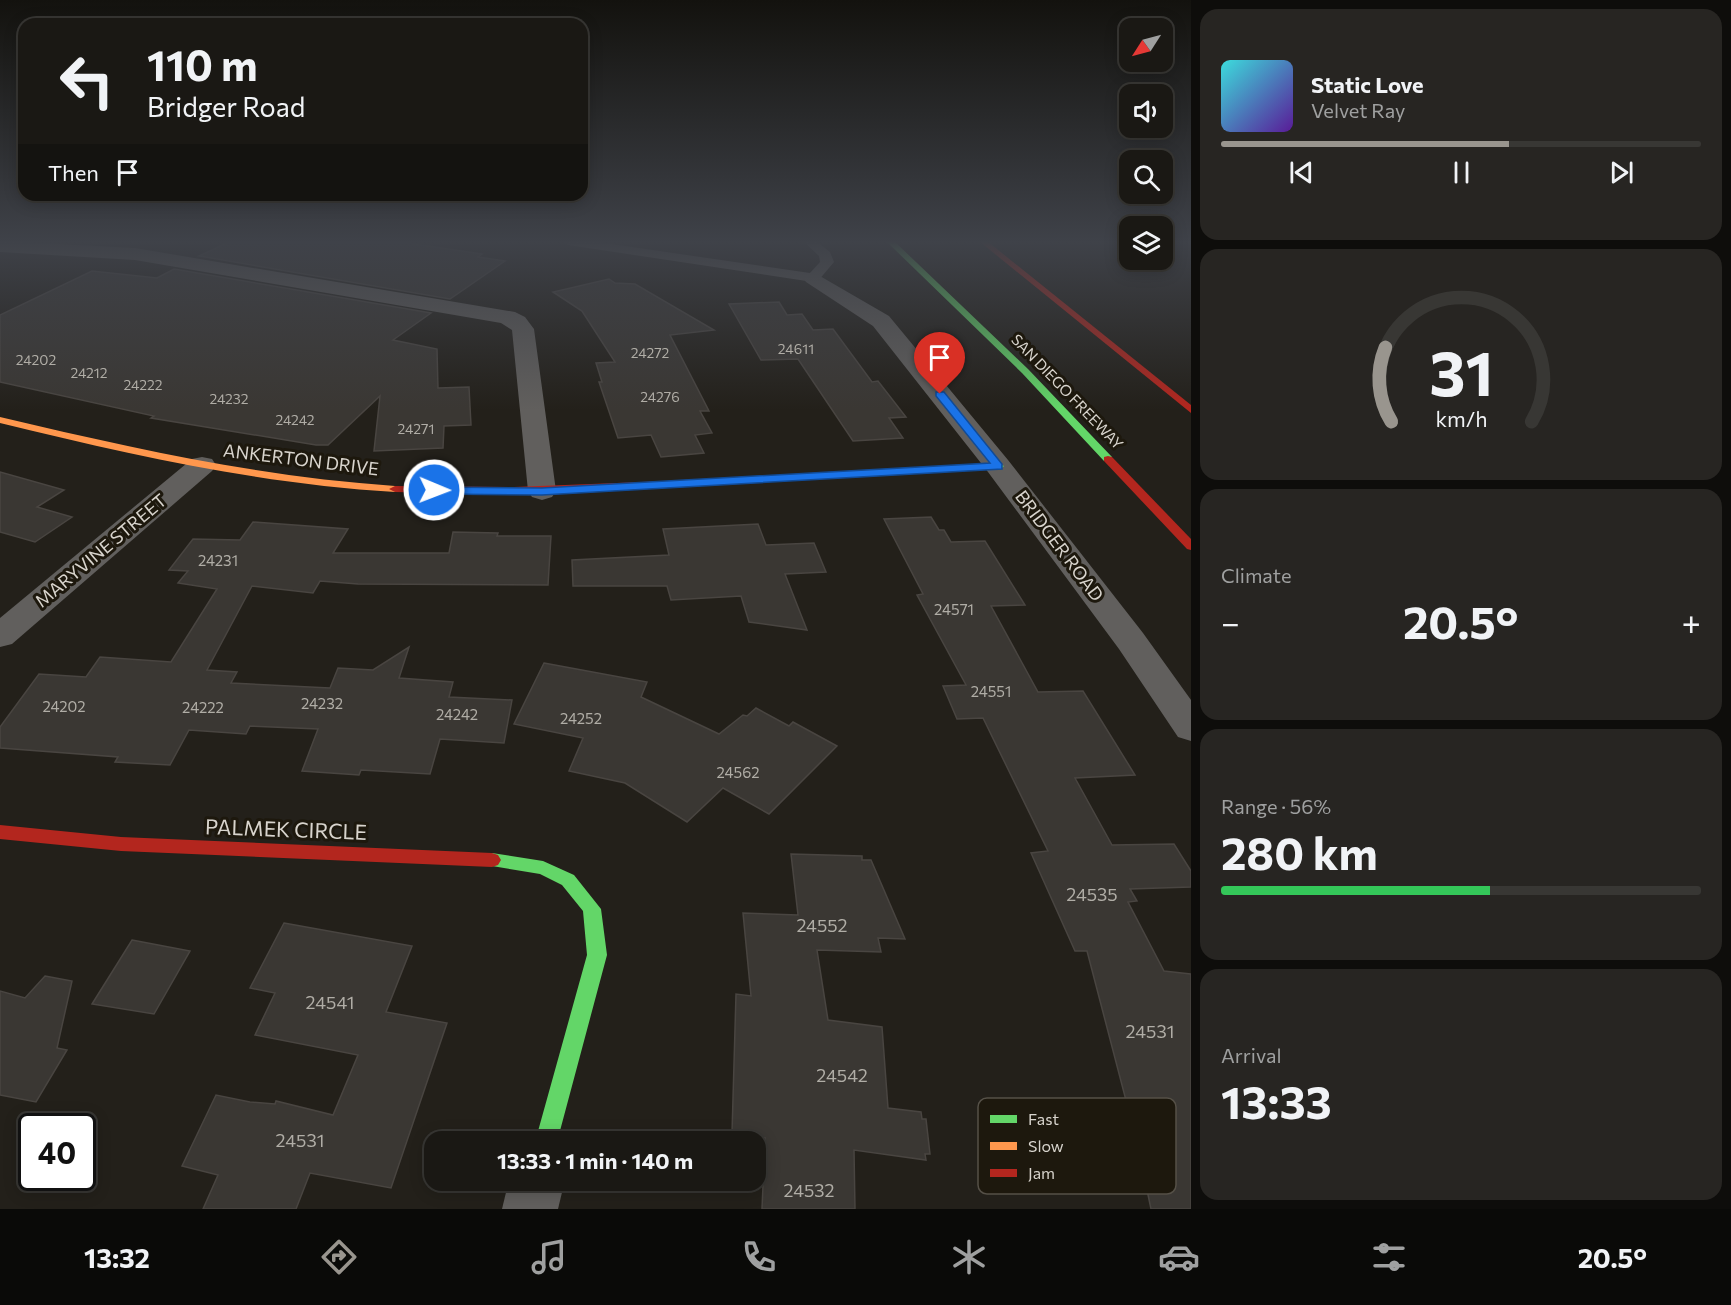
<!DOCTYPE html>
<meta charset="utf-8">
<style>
body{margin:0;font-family:Commissioner,sans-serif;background:#272522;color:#f1f3f6;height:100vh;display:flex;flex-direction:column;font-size:22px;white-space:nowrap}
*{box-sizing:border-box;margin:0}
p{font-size:20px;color:#9fa0a0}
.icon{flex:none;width:33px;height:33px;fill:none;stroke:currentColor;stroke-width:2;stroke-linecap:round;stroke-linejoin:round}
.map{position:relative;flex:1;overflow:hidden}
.panel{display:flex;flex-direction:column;gap:9px;padding:9px;background:#0e0d0b;width:540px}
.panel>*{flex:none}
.hud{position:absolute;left:18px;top:18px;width:570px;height:183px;border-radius:18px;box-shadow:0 3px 15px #0003,0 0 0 2px #383734;background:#1a1814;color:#f1f3f6;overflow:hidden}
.needle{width:39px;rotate:234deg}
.controls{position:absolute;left:1119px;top:18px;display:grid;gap:12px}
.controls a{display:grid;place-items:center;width:54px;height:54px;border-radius:12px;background:#1a1814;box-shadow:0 3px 15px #0003,0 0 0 2px #383734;font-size:30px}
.speed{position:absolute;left:18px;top:1113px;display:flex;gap:12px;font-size:30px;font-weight:700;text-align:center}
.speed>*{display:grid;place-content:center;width:78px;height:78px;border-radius:50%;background:#1a1814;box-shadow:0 3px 15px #0003,0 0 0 2px #383734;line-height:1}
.speed .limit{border:3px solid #111;border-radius:9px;background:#fff;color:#111}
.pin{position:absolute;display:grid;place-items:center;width:51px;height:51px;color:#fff;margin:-62px -26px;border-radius:50% 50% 50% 0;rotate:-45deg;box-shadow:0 0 6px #0007}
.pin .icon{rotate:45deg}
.me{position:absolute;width:66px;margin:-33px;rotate:91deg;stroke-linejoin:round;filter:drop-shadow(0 0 4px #0008)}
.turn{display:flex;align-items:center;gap:21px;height:126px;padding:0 30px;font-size:27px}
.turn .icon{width:78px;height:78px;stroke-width:2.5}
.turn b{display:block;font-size:42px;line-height:51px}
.then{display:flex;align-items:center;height:57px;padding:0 30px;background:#0003;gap:12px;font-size:22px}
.big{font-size:45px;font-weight:700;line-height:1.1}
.panel .widget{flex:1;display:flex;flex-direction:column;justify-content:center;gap:9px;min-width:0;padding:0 21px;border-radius:18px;background:#272522}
.panel .dial{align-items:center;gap:0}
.dial svg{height:156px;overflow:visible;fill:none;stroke:#383734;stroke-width:7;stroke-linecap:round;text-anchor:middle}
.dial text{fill:#f1f3f6;stroke:none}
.song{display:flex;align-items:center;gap:18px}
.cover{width:72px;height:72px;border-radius:9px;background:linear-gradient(135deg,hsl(180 70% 55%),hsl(270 70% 35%))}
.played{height:6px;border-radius:3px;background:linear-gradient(90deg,#99958e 60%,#383734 60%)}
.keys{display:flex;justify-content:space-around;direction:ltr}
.heat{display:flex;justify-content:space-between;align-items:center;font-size:33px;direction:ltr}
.charge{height:9px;border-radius:4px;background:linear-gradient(90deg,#34c759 56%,#383734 0)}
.trip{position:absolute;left:424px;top:1131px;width:342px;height:60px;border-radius:18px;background:#1a1814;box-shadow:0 3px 15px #0003,0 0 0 2px #383734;font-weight:700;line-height:60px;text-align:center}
.dock{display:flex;height:96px;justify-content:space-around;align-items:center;background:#0a0a08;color:#9fa0a0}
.dock .icon{width:42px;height:42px}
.dock .current{color:#99958e}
.dock b{font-size:27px;color:#f1f3f6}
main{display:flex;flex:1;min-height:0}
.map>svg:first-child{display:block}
.building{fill:#3a3733;stroke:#494541;stroke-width:1.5}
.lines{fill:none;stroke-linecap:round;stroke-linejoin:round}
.lane{fill:#615f5d;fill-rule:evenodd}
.street{fill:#615f5d;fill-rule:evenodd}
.fast{fill:#63d668;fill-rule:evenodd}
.slow{fill:#ff974d;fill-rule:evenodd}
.jam{fill:#b3261e;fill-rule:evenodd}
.route{fill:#1a73e8;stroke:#114b97;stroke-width:1.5}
.labels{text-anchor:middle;stroke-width:6;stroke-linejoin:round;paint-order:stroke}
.far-number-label{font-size:14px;fill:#b0ada6}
.far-street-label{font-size:15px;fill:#d8d4cd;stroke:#1d180d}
.number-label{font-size:15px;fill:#b0ada6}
.street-label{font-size:18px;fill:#d8d4cd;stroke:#1d180d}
.near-number-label{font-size:18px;fill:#b0ada6}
.near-street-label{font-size:21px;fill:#d8d4cd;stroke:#1d180d}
.key{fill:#1d180d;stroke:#555047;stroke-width:1.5}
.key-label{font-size:16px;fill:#d8d4cd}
</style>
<main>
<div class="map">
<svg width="1191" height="1209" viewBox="0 0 1191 1209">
<rect width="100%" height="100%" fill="#23201a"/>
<!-- building -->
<g class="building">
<polygon points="231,241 394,241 482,254 478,257 505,261 450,299 199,256"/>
<polygon points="174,269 431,313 393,340 437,349 438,388 469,387 471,425 444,426 443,448 374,451 380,396 328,445 316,445 151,418 154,416 0,382 0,315 92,271 157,278"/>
<polygon points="609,279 615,283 635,284 714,330 670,335 709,411 700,411 712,433 695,435 704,453 661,457 651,435 618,438 599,382 602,382 596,363 615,362 582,311 553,292"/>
<polygon points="779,302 787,315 802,314 813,330 833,329 872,382 878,381 906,417 889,418 903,438 853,441 798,359 761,360 729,304"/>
<polygon points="0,472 64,490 37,507 72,517 35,542 0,532"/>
<polygon points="931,517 939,530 944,530 951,542 985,541 1025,605 991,606 1038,692 1083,691 1135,775 1075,778 1112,845 1174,844 1191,871 1191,887 1130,889 1137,901 1128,902 1164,971 1191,974 1191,1209 1151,1209 1147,1190 1121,1186 1110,1127 1134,1131 1087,951 1075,951 1031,853 1048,851 983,718 957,719 943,686 966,685 917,595 923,594 884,519"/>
<polygon points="253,522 348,529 333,553 449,553 453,532 498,533 497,536 551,536 548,585 358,584 320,581 313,593 252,586 207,670 237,672 231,683 330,688 338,668 373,670 409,647 399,678 453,682 449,697 512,700 504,743 440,739 430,774 361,770 359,775 302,771 318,729 250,726 246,734 189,730 170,765 115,762 118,757 0,748 0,727 39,674 86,677 100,657 171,662 217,589 178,583 188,571 169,570 193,539 240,540"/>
<polygon points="758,524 766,545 814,543 826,572 785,574 807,630 749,622 741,596 671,600 667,586 573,586 572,560 669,555 663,529"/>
<polygon points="544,663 647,682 641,697 719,734 743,715 747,716 756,708 789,726 793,722 837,746 769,814 723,788 687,822 625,783 569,771 583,738 514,724"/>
<polygon points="791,854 862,856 862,860 871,860 905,939 878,938 881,952 817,950 828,1020 882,1027 888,1108 921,1112 922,1119 926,1119 930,1154 925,1154 926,1160 854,1150 855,1209 762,1209 765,1138 732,1133 736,994 751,996 743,913 798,915"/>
<polygon points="284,923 412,946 386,1012 447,1023 391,1188 310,1173 296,1209 203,1209 218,1175 182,1166 216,1095 250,1102 275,1104 276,1101 333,1115 358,1055 255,1035 275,993 250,988"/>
<polygon points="132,940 190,951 154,1014 92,1004"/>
<polygon points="45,976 72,981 57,1048 67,1050 36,1102 0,1095 0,991 25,998"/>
</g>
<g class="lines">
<!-- lane -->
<polygon class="lane" points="562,241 591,241 810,273 820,262 819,256 803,241 816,241 830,252 834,262 818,281 813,282 568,245"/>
<!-- street -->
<g class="street">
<polygon points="0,241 135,248 515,312 525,317 534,329 556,491 552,497 542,500 532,497 528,491 512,330 501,323 135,260 0,252"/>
<polygon points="813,272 889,316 1008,460 1143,633 1191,700 1191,741 1178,737 1119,649 988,472 873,326 806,282 803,278 806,274"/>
<polygon points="202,457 212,459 216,465 212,471 12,644 0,647 0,618 192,459"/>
<polygon points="509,1180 565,1180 558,1209 502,1209"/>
</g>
<!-- fast -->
<g class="fast">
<polygon points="886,241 894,241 1028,369 1112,457 1112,461 1104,461 1022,373"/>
<polygon points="998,463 1004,466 1002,468 693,486 687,483 693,480"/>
<polygon points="492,853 543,861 574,875 601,909 607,955 557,1142 535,1142 587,955 583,911 562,885 540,874 486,865 483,860 486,855"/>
</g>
<!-- slow -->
<path class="slow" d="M 0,417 C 131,448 260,477 395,486 L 401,489 L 395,492 C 260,484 131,455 0,423 Z"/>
<!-- jam -->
<g class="jam">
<polygon points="979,241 987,241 1191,405 1191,413"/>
<polygon points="1108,456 1112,457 1191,539 1191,550 1187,549 1104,461 1104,457"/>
<polygon points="693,480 699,483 697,485 514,495 395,492 389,489 395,486 514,487"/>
<polygon points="0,825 121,837 492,853 498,855 501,860 498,865 492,867 121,851 0,839"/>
</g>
</g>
<!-- sky -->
<linearGradient id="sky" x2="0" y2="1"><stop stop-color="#13120e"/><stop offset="0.59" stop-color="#3f4249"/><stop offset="1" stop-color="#3f4249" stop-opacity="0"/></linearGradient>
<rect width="1191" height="410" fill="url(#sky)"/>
<!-- route -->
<polygon class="route" points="936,392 944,392 1002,464 1002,469 542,495 434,494 428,490 434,487 542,488 990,463 936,396"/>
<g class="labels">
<!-- far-number labels -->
<g class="far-number-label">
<text x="796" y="354">24611</text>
<text x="650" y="358">24272</text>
<text x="36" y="365">24202</text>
<text x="89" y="378">24212</text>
<text x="143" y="390">24222</text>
<text x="660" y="402">24276</text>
<text x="229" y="404">24232</text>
<text x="295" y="425">24242</text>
<text x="416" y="434">24271</text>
</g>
<!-- far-street labels -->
<g class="far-street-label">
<text transform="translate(1067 392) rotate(46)" y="5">SAN DIEGO FREEWAY</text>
</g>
<!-- number labels -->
<g class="number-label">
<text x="218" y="566">24231</text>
<text x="954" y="615">24571</text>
<text x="991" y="697">24551</text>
<text x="322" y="709">24232</text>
<text x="64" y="712">24202</text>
<text x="203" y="713">24222</text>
<text x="457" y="720">24242</text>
<text x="581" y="724">24252</text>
<text x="738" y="778">24562</text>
</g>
<!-- street labels -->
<g class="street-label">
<text transform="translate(301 460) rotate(7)" y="6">ANKERTON DRIVE</text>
<text transform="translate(1059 546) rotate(53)" y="6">BRIDGER ROAD</text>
<text transform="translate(101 551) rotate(-40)" y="6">MARYVINE STREET</text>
</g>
<!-- near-number labels -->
<g class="near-number-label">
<text x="1092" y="901">24535</text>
<text x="822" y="932">24552</text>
<text x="330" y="1009">24541</text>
<text x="1150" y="1038">24531</text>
<text x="842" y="1082">24542</text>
<text x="300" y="1147">24531</text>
<text x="809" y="1197">24532</text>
</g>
<!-- near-street labels -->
<g class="near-street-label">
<text transform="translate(286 830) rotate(2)" y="7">PALMEK CIRCLE</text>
</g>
</g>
<!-- legend -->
<rect x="978" y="1098" width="198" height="96" rx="9" class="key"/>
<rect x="990" y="1115" width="27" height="8" fill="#63d668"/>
<rect x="990" y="1142" width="27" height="8" fill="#ff974d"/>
<rect x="990" y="1169" width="27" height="8" fill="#b3261e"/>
<g class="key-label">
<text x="1028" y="1125">Fast</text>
<text x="1028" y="1152">Slow</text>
<text x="1028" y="1179">Jam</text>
</g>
</svg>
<div class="controls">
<a><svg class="needle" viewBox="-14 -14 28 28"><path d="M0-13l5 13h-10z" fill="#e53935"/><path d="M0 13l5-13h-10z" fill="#9fa0a0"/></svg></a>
<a><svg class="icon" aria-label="sound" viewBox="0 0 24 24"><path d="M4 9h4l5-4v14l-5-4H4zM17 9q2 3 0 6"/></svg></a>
<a><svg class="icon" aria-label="search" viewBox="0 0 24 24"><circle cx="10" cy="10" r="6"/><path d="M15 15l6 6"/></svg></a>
<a><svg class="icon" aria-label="layers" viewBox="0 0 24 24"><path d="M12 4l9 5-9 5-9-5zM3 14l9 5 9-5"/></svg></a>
</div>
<div class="speed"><div class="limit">40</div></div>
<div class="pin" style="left:940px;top:394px;background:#d93025"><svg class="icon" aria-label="arrive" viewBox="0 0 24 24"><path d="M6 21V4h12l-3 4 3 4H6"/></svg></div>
<svg class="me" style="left:434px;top:490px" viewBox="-20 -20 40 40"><circle r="17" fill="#1a73e8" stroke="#fff" stroke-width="3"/><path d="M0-11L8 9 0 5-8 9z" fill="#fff"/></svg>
<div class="trip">13:33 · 1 min · 140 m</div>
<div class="hud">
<div class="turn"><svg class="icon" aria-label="left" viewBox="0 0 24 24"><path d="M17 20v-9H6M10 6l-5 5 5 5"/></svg><div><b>110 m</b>Bridger Road</div></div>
<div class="then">Then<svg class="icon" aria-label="arrive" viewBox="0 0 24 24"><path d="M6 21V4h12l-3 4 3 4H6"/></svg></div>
</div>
</div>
<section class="panel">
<div class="widget">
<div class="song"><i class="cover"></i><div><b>Static Love</b><p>Velvet Ray</p></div></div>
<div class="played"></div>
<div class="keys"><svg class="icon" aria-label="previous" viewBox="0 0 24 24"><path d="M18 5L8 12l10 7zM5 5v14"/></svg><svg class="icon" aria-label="pause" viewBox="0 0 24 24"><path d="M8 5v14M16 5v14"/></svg><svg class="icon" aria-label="next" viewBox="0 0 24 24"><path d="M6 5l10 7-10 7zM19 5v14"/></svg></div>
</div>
<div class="widget dial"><svg viewBox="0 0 100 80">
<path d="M14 69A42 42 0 1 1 86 69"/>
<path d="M14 69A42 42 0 0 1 11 31" stroke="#99958e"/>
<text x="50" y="56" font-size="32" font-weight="700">31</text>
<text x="50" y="72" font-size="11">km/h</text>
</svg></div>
<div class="widget"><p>Climate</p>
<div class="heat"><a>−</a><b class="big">20.5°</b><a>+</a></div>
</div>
<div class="widget"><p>Range · 56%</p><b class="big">280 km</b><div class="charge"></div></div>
<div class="widget"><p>Arrival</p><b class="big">13:33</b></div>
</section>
</main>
<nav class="dock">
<b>13:32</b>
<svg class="icon current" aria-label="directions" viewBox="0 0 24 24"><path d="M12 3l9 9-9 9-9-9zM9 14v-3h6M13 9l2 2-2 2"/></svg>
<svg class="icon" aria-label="music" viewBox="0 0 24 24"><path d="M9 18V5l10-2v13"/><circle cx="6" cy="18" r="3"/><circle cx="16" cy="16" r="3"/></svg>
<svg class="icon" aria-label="phone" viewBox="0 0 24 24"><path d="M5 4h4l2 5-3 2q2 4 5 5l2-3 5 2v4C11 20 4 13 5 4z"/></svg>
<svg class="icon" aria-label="climate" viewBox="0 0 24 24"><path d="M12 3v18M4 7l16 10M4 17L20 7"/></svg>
<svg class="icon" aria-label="car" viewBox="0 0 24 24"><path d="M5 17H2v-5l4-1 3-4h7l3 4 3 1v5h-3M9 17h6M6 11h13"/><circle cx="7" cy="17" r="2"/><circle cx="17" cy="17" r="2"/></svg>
<svg class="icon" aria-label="filters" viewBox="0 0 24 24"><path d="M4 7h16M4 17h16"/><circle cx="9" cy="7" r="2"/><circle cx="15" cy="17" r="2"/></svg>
<b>20.5°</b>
</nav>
